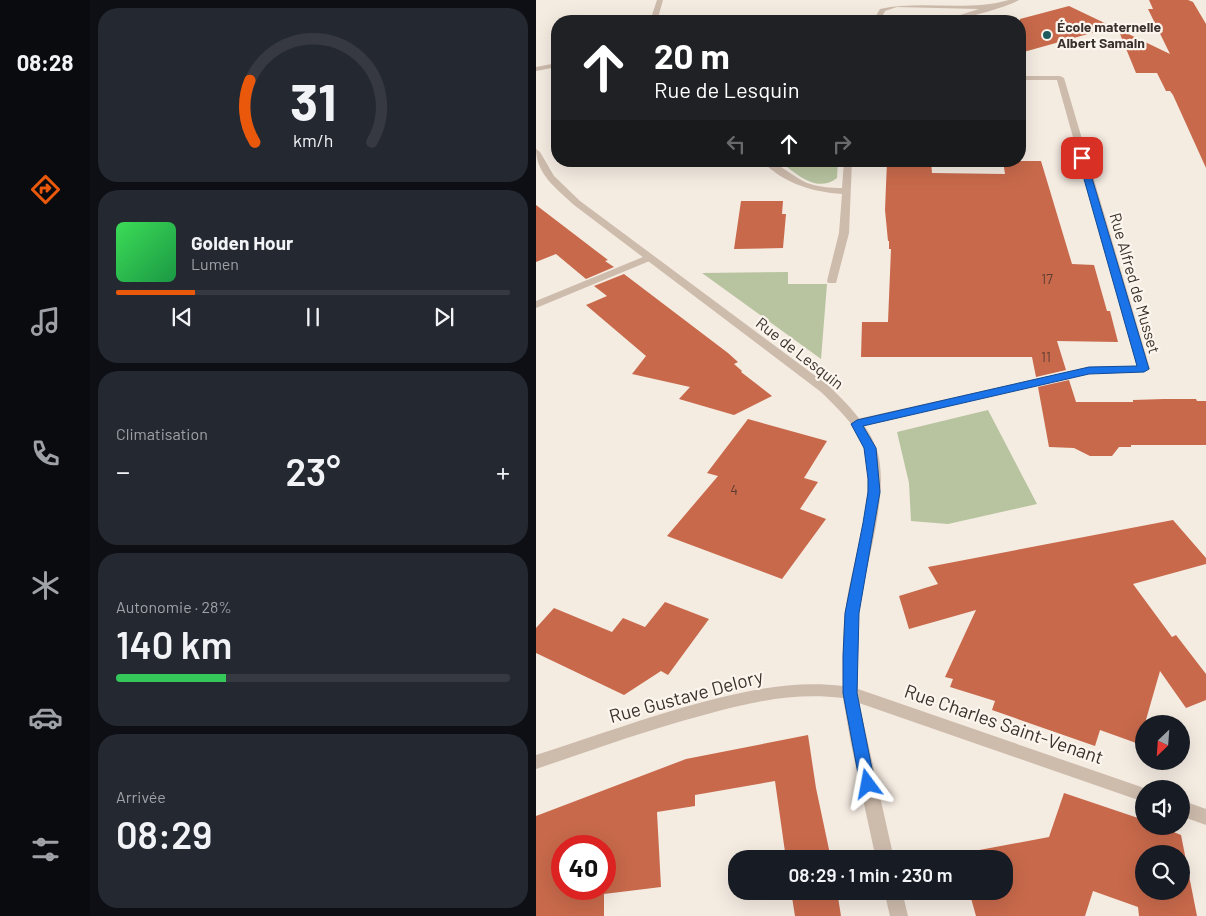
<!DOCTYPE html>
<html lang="fr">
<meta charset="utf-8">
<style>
body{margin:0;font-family:Barlow,sans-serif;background:#242831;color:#f1f3f6;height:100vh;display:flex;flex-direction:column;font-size:19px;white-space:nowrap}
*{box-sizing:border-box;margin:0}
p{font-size:16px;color:#9ea1a6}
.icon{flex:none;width:28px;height:28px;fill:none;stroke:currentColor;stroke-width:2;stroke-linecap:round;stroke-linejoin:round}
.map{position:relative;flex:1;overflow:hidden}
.panel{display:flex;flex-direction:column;gap:8px;padding:8px;background:#0d0f14;width:446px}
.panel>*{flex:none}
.guide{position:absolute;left:15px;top:15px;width:475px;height:152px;border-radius:20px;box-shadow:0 5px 20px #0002;background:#202124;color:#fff;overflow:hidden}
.needle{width:32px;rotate:205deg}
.controls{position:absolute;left:599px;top:715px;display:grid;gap:10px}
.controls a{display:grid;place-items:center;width:55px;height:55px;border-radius:50%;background:#171b24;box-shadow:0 5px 20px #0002;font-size:25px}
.speed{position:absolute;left:15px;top:835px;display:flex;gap:10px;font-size:25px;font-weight:700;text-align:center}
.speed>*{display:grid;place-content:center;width:65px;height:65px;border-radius:50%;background:#171b24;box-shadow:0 5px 20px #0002;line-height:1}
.speed .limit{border:8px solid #d22;background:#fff;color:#111}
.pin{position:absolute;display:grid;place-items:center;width:42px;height:42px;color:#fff;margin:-21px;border-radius:10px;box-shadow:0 2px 8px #0006}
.me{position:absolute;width:55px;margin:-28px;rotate:347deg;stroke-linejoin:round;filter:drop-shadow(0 0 4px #0008)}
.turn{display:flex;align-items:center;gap:18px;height:105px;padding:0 20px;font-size:22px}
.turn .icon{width:65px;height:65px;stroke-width:2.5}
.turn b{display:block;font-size:35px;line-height:42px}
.lanes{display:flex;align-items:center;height:48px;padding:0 20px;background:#0003;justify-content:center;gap:25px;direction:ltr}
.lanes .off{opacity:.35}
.big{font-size:38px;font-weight:600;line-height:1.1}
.panel .card{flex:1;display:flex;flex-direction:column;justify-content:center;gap:8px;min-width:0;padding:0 18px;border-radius:20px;background:#242831}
.panel .dial{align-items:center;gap:0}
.dial svg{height:130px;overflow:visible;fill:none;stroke:#363941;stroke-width:7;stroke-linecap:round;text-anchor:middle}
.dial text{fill:#f1f3f6;stroke:none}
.song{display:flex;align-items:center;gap:15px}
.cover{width:60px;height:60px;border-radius:8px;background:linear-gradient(135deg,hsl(130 70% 55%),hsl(140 70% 35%))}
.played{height:5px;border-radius:2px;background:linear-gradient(90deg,#ea580c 20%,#363941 20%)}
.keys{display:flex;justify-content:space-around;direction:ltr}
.heat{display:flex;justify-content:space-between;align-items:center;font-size:28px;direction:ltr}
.charge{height:8px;border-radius:4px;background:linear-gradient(90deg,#34c759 28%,#363941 0)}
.trip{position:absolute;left:192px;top:850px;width:285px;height:50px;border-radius:20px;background:#171b24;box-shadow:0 5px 20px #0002;font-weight:600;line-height:50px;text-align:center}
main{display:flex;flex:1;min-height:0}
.tabs{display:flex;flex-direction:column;width:90px;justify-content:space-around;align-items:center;background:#090b0e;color:#9ea1a6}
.tabs .icon{width:35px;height:35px}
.tabs .current{color:#ea580c}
.tabs b{font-size:22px;color:#f1f3f6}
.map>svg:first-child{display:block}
.green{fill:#b8c4a0}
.building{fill:#c8694b;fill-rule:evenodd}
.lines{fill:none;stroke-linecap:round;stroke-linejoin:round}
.minor{fill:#cdbbac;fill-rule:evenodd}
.tertiary{fill:#cdbbac;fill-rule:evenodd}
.route{fill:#1a73e8;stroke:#114b97}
.poi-dot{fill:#1f5a5e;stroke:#fbf5ee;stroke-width:2}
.labels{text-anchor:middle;stroke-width:4.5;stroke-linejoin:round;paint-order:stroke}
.far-poi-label{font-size:14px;font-weight:bold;fill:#3b302b;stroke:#fbf5ee;text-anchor:start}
.number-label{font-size:14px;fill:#5e3e33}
.street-label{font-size:16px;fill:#3b302b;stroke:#fbf5ee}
.near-street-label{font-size:19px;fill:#3b302b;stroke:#fbf5ee}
</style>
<main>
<nav class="tabs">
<b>08:28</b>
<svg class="icon current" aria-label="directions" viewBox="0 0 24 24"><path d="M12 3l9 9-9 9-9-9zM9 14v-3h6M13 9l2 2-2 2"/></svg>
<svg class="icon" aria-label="music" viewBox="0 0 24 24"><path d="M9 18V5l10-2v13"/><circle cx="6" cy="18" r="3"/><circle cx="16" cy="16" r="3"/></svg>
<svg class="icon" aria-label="phone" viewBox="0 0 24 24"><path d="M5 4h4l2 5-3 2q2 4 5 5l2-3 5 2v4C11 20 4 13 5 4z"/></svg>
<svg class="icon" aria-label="climate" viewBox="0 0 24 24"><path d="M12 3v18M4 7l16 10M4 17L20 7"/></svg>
<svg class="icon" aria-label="car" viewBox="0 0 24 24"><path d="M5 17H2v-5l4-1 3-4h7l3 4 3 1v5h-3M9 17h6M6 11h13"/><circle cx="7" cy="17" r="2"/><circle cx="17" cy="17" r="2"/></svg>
<svg class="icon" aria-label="filters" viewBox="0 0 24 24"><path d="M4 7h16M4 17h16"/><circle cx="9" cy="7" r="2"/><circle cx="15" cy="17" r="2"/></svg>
</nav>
<section class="panel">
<div class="card dial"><svg viewBox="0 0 100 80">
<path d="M14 69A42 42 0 1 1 86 69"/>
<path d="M14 69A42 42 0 0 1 11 31" stroke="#ea580c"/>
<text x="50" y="56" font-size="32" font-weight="700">31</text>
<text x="50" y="72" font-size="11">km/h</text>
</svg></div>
<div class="card">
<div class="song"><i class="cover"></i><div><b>Golden Hour</b><p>Lumen</p></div></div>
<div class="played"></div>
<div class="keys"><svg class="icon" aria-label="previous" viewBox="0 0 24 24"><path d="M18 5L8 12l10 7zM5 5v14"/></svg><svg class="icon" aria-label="pause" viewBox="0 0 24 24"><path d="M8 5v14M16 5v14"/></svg><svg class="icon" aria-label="next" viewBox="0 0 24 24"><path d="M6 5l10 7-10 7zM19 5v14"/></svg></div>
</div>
<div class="card"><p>Climatisation</p>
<div class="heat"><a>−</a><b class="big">23°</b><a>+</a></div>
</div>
<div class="card"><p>Autonomie · 28%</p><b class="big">140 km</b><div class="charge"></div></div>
<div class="card"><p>Arrivée</p><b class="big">08:29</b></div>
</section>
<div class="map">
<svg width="670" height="916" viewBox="0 0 670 916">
<rect width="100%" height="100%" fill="#f4ebe1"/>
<!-- green -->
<g class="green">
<path d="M 243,161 L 302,161 L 301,178 C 280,194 260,173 243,161 Z"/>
<polygon points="252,272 252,284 291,284 285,359 166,273"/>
<polygon points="452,410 501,504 412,524 375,521 373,483 361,432"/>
</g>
<!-- building -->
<g class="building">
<polygon points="613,0 652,0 657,2 670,24 670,168 637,95 634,91 630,91 621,73 600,73 582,29 634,54 612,9 617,9"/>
<polygon points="533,6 577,27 484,53 484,19"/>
<polygon points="351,161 395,161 396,173 469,174 467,161 505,161 536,264 558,265 571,311 574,311 582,342 521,341 530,370 500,377 496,357 325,357 326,322 352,322 355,249 353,249 353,241 352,241 349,210"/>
<polygon points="205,201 247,201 246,214 250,214 247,248 198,249"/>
<polygon points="0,205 72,260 69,261 78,267 50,279 20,254 0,262"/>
<polygon points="88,274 192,353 202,362 198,364 206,371 205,372 236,396 198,415 143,399 154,387 96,374 110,356 50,305 71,296 58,286"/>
<polygon points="533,380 540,402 597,402 597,400 628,399 660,399 661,401 670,401 670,445 595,445 595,447 583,447 576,456 554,456 538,448 513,447 502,387"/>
<polygon points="212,419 291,441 268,478 282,482 264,509 290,519 246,579 131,536 182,476 171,473"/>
<polygon points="637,520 670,558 670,564 597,584 636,637 640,635 670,674 670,700 650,708 624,671 603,744 564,730 559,746 456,710 459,701 414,687 417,679 409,677 440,610 373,629 363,596 402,584 392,567"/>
<polygon points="129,602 173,619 132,675 125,671 88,695 0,653 0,628 18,608 76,632 87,618 109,627"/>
<path d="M 272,735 L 280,788 L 295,859 L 250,859 L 239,781 L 159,795 L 159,806 L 121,812 L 125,887 L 68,894 L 68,916 L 0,916 L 0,816 L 150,759 ZM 26,846 L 69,846 L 69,889 L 26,889 Z"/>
<path d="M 528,793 L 608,820 L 608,826 L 623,826 L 645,835 L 661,916 L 603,916 L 602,907 L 557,891 L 549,916 L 440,916 L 433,891 L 469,891 L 469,859 L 423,859 L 422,854 L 513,837 ZM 608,854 L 645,854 L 645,891 L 608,891 Z"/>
<polygon points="255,891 301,891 305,916 259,916"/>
</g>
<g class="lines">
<!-- minor -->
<g class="minor">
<polygon points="121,0 127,0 121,21 114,21"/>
<path d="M 473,0 L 483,0 C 472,7 420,22 405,21 L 443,9 L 361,7 L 349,11 L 344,21 L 337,21 L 344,9 C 385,0 431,12 473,0 Z"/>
<polygon points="21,63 21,67 0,71 0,67"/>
<polygon points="484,76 524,76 528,78 614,369 608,372 553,373 321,427 317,426 315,423 321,419 553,367 601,366 521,80 484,80"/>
<path d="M 226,161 C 243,161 255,176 271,183 C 282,187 294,188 306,188 L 308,161 L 316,161 L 313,233 L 300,283 L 292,283 L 291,281 L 303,233 L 306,194 C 276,192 247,183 226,161 Z"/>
<polygon points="112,255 116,256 116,260 0,308 0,301"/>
</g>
<!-- tertiary -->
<g class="tertiary">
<path d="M 0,149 L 4,152 L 18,176 L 44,201 L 293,386 C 311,404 330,422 340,447 C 356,491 328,566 323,613 C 321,638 322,664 322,689 L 611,789 L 608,789 L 608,802 L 323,703 L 358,859 L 340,859 L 315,744 L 307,698 C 258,692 215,702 168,715 C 111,730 56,750 0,769 L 0,755 C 56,737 111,717 167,702 C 214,690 258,680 307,686 C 307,662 306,637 309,614 C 314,563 342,499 328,449 C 322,426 301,408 285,392 L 38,205 C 21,189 0,174 0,149 Z"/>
<polygon points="645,800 670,809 670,825 645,816"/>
<polygon points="348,891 366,891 372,916 354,916"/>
</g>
</g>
<!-- route -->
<polygon class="route" points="546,155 550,158 613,369 608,372 553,374 327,426 340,448 344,492 323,613 321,693 339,784 337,789 332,791 327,789 324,784 307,693 307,656 309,613 327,523 332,492 332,479 328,448 315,424 321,420 553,367 601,366 542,158"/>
<!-- markers -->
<circle class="poi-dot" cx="511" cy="35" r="5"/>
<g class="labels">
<!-- far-poi labels -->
<g class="far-poi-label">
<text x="521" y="32">École maternelle<tspan x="521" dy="16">Albert Samain</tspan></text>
</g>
<!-- number labels -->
<g class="number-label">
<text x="511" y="284">17</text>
<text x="510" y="362">11</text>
<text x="198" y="495">4</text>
</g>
<!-- street labels -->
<g class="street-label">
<text transform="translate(599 283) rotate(74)" y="6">Rue Alfred de Musset</text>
<text transform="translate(264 353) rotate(38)" y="6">Rue de Lesquin</text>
</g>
<!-- near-street labels -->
<g class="near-street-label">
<text transform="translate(150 696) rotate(-15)" y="7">Rue Gustave Delory</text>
<text transform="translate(468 724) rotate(19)" y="7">Rue Charles Saint-Venant</text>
</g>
</g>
</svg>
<div class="controls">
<a><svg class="needle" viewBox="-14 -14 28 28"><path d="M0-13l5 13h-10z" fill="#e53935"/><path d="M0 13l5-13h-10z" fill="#9ea1a6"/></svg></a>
<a><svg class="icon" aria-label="sound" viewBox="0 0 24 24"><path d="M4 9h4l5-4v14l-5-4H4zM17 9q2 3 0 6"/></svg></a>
<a><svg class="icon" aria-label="search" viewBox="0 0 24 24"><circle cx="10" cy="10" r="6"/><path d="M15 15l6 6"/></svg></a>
</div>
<div class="speed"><div class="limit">40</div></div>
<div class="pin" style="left:546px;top:158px;background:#d93025"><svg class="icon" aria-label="arrive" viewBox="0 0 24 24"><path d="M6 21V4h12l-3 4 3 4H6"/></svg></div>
<svg class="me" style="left:332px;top:784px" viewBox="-20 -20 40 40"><path d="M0-17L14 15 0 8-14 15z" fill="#1a73e8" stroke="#fff" stroke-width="4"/></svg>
<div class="trip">08:29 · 1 min · 230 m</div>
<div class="guide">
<div class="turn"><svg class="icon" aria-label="ahead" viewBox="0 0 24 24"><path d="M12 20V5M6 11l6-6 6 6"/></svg><div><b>20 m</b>Rue de Lesquin</div></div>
<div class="lanes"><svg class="icon off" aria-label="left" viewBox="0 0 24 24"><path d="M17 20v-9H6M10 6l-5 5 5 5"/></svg><svg class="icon" aria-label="ahead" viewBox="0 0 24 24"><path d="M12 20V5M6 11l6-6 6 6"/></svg><svg class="icon off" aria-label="right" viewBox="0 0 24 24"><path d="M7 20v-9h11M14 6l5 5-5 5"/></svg></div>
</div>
</div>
</main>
